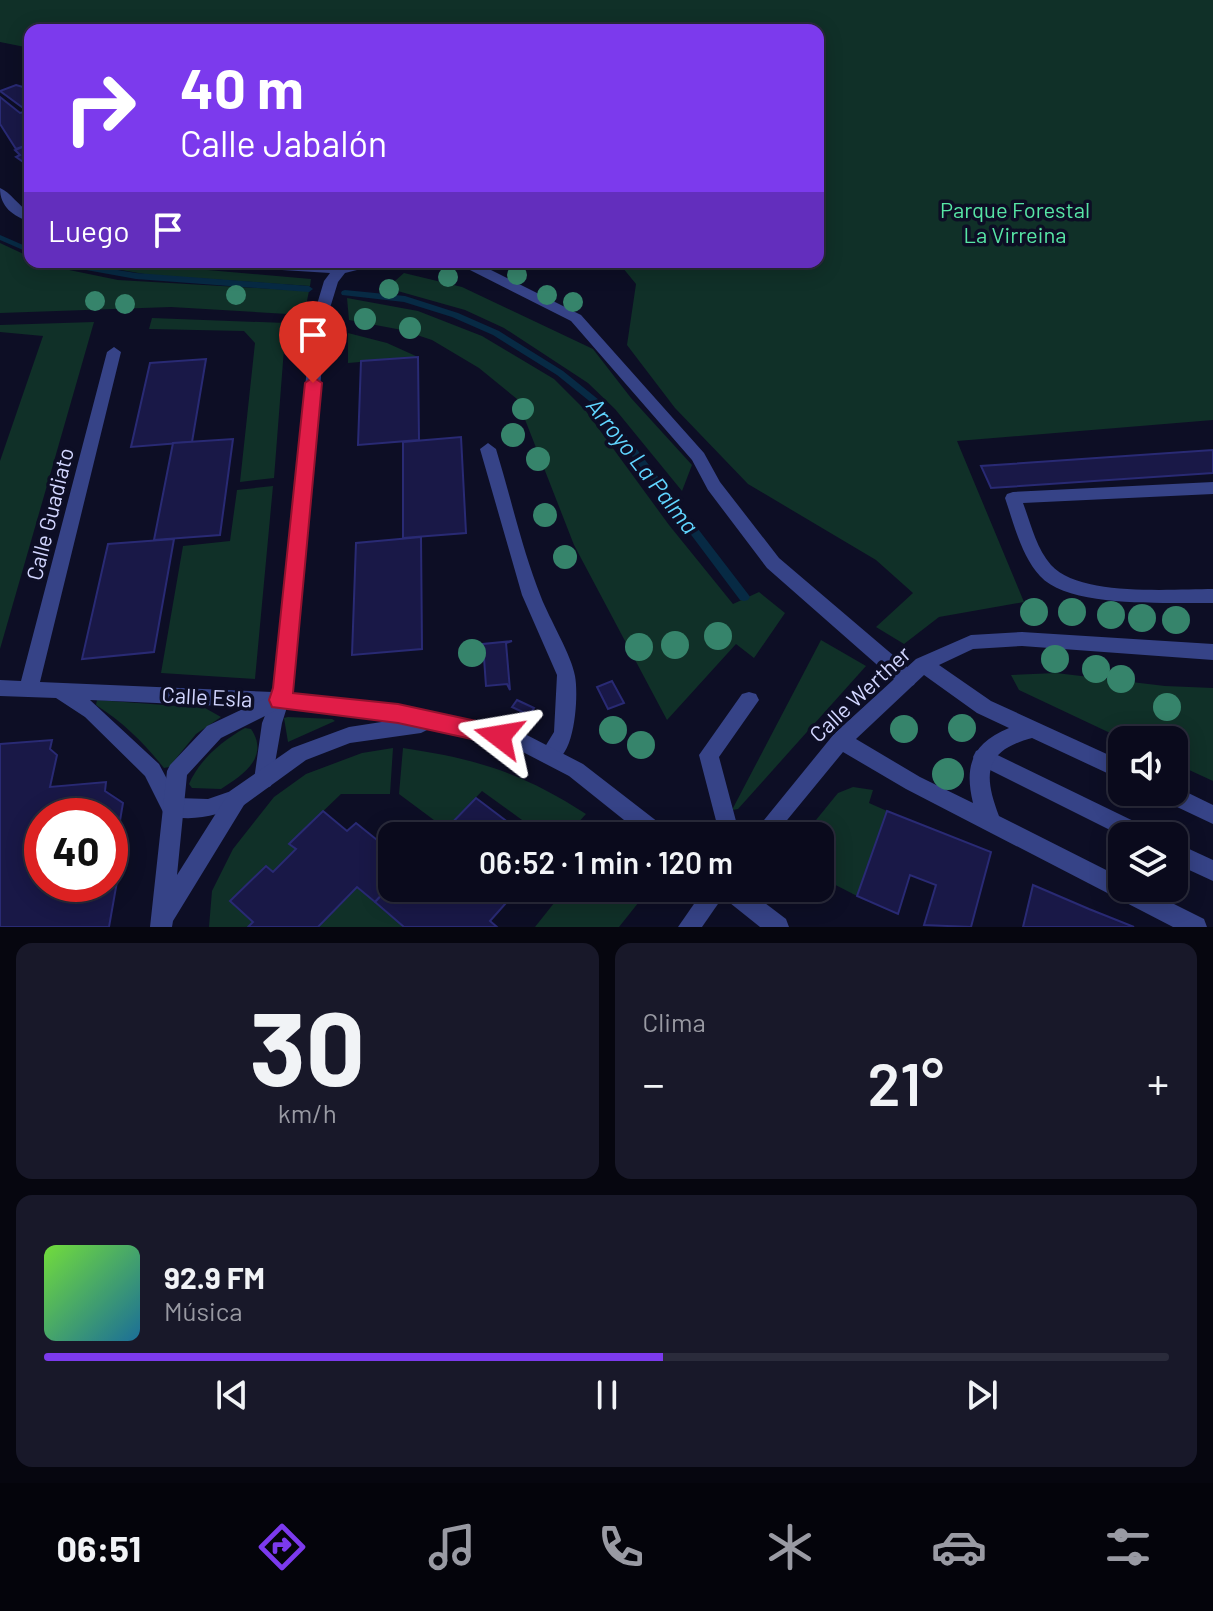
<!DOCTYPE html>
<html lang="es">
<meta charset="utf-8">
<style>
body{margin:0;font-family:Barlow,sans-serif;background:#181829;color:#f1f3f6;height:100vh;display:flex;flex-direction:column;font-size:30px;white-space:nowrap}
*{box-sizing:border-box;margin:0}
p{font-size:26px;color:#999aa3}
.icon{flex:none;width:44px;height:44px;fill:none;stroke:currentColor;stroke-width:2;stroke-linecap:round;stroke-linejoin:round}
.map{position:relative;height:927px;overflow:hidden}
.sheet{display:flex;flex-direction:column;gap:16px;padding:16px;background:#06060f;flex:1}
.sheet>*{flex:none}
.top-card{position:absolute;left:24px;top:24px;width:800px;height:244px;border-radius:16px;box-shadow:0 4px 20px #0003,0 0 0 2px #2a2b3b;background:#7c3aed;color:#fff;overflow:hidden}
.buttons{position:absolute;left:1108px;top:726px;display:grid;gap:16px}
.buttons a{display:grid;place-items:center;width:80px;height:80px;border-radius:16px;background:#0a0a1c;box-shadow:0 4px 20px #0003,0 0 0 2px #2a2b3b;font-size:40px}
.speed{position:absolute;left:24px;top:798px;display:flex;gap:16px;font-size:40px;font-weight:700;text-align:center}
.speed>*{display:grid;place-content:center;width:104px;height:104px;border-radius:50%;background:#0a0a1c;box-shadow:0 4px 20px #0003,0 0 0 2px #2a2b3b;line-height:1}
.speed .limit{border:12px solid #d22;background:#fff;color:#111}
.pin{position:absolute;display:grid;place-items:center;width:68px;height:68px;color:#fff;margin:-82px -34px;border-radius:50% 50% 50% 0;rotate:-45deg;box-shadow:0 0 8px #0007}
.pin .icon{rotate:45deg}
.me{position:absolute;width:88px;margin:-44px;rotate:284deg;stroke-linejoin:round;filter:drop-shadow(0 0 6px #0008)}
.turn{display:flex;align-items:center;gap:28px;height:168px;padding:0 24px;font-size:36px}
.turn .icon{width:104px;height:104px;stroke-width:2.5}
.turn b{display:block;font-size:56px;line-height:68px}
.then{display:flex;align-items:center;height:76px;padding:0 24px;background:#0003;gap:16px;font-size:30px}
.big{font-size:60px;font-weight:600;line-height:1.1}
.sheet .tile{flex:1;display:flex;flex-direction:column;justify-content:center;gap:12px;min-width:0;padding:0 28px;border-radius:16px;background:#181829}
.sheet .dial{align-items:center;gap:0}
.dial b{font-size:104px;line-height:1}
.song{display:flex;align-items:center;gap:24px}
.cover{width:96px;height:96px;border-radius:12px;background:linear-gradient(135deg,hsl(100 70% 55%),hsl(200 70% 35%))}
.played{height:8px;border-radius:4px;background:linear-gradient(90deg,#7c3aed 55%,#2a2b3b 55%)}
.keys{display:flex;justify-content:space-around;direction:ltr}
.heat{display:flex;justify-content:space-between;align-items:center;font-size:44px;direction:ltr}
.sheet .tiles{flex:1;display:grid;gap:16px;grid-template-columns:1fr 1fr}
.tile:last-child{grid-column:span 2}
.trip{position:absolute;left:378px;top:822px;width:456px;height:80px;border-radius:16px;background:#0a0a1c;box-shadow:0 4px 20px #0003,0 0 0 2px #2a2b3b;font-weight:600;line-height:80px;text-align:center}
.dock{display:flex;height:128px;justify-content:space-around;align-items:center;background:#04040b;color:#999aa3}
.dock .icon{width:56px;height:56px}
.dock .active{color:#7c3aed}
.dock b{font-size:36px;color:#f1f3f6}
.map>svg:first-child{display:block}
.green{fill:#103028}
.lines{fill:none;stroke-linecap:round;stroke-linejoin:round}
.stream{fill:#072a44;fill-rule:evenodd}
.building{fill:#191847;stroke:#292a74;stroke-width:2;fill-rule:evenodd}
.service{fill:#364387;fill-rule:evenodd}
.pedestrian{fill:#364387;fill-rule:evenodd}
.minor{fill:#364387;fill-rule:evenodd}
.tertiary{fill:#364387;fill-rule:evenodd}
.tree{fill:#36846b}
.route{fill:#e11d48;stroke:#92132f;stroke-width:2}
.labels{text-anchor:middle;stroke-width:7;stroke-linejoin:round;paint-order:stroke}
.park-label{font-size:22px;fill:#57e5a5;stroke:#0d0e25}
.street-label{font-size:22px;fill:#d2d6ff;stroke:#0d0e25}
.water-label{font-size:24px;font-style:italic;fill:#60d5ff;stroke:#0d0e25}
</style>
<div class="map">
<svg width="1213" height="927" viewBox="0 0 1213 927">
<rect width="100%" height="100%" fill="#0d0e25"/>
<!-- green -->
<g class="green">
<polygon points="0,0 1213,0 1213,420 957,441 1024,602 939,617 904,644 876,627 913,593 876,560 748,484 675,408 627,345 636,284 618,262 818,262 818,30 30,30 30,48 0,42"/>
<polygon points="0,243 30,257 30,262 118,280 309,291 304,315 171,307 0,313"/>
<polygon points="75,262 116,262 311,279 310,286 150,275"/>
<polygon points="404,273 462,287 593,349 631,398 692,465 682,491 615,409 588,383 504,328 465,310 387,288"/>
<polygon points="347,298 418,311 482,336 554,379 585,410 669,525 733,604 759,592 785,613 754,658 736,644 667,720 574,545 517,399 479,368 432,340 402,330 349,320"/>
<polygon points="152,318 286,323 274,478 240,482 255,343 244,331 149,329"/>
<polygon points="94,322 0,649 0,461 43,336 0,332 0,325"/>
<polygon points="348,333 387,343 418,357 348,363"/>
<polygon points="273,486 255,679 161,673 183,546 230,541 237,490"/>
<polygon points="821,640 866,666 738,809 732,810"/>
<polygon points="1056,673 1165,686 1213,688 1213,781 1174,763 1174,740 1125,740 1019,690 1011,675"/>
<path d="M 97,700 L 205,708 L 221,717 L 196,734 L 169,767 L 164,768 C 143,742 124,723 96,705 Z"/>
<polygon points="288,717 332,719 335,721 288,742 284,718"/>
<path d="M 245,728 L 251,729 C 270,757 243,775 221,789 L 192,788 L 189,784 C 200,759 222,741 245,728 Z"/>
<polygon points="393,748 390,794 341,794 290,843 296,849 273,872 266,866 230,900 253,922 248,927 209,927 212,891 233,849 274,797 306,774 362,753"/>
<path d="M 403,748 C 477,759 523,773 586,814 L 566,836 L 544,836 L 482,791 L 446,829 L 399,794 Z"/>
<polygon points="853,787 873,790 869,803 887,811 857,896 820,877 820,836 803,836 838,793"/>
<polygon points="357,887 404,927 318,927"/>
<polygon points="566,888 650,888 619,927 535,927"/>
</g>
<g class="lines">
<!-- stream -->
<g class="stream">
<polygon points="0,235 30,248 30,253 0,240"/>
<polygon points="49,262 68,262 136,273 309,286 313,289 309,292 136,279 53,264"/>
<polygon points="345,290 405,296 458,313 499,331 563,371 599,400 748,594 750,597 748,600 744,601 740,600 593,404 557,375 493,335 452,317 404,302 342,295 341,293 342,291"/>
</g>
</g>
<!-- building -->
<g class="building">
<polygon points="16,85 30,89 30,113 0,91"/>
<polygon points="0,97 20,113 27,111 30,113 30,124 27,125 30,128 30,144 16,149 0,124"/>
<polygon points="30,144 30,172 24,170 26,164 16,157 20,155 15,150"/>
<polygon points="418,357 419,440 358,445 361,361"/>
<polygon points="206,359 192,442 131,447 150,363"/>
<polygon points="461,437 466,533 403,538 403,442"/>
<polygon points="233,439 220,535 154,540 173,443"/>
<polygon points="1213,450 1213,473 991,488 981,466"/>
<polygon points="421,537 422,649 352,655 356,543"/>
<polygon points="174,539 154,652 82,659 108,544"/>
<polygon points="512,641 506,643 510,690 507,684 486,686 483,644"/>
<polygon points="612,681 624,703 608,709 597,687"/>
<polygon points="517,700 534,708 529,715 512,707"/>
<path d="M 52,740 L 50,749 L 57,755 L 50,787 L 106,782 L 105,791 L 123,803 L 117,838 L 125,836 L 109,927 L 0,927 L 0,744 ZM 42,816 L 110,816 L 110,884 L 42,884 Z"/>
<polygon points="476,798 517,829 510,836 455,836 446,829"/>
<polygon points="323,811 347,831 356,823 392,852 392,884 375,902 357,887 318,927 248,927 253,922 230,901 266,866 273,872 296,849 289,844"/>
<polygon points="887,811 991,852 971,927 924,925 936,885 910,875 898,914 857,896"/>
<polygon points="392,884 392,888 533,888 521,902 513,895 490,921 497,927 404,927 375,902"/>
<polygon points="1033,885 1089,909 1134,927 1023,927"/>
</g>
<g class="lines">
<!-- service -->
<g class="service">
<polygon points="464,262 475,262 581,315 704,453 720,482 779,558 914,673 916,679 914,685 907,687 900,685 767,568 708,490 692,460 571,321 464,267"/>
<path d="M 488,443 L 496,449 C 511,498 522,549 541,597 C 549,618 572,656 575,676 C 579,696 575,773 543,761 L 540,755 L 554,732 L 557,675 L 522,595 L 480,449 Z"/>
<path d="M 1213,482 L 1213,494 L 1023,503 C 1031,524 1036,548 1051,565 C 1080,597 1172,589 1213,589 L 1213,603 C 1170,602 1070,609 1040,576 C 1021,555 1014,524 1005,498 L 1007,494 L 1013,492 Z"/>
<polygon points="749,692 756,694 759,700 719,757 740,836 720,836 699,755 742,694"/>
<polygon points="705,888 729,888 702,927 678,927"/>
</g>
<!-- pedestrian -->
<g class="pedestrian">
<polygon points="983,748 1150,829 1153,836 1122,836 976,763 973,757 976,751"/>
<polygon points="1174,842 1213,860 1213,881 1174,863"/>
</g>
<!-- minor -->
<g class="minor">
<path d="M 0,188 C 10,192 19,206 30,213 L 30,222 C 13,216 0,207 0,188 Z"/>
<path d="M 213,262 L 280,262 L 337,266 L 340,262 L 379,262 L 377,265 L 345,273 L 338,282 L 326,321 L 293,688 L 282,723 L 271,786 L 264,789 L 257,786 L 254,780 L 262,723 L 268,708 L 90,700 L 159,764 L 177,798 L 208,799 L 237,789 L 244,791 L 247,798 L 244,805 C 219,814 191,824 164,814 L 145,776 L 85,717 L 56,698 L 0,696 L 0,680 L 21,681 L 107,352 L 114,347 L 121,352 L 40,682 L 273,692 L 312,321 L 324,281 L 330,273 L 220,266 Z"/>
<polygon points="447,262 474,262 476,264 469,268 449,265"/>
<path d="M 1022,632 L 1213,644 L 1213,660 L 1022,646 L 973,649 L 939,665 L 991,701 L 1122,761 L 1122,780 L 1032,738 C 984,751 983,774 999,816 L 1122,878 L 1122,888 L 1142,888 L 1204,919 L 1207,927 L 1173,927 L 906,789 L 843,752 L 774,836 L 751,836 L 834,734 L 916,659 L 971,635 ZM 924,675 L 977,713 L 1009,728 C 972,743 964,766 973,803 L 920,777 L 856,739 Z"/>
<polygon points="1174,786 1213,805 1213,824 1158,798 1155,792 1174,792"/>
</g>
<!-- tertiary -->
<g class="tertiary">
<path d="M 279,692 L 398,706 L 523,733 L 583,764 L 667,829 L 670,836 L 644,836 L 569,776 L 519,750 L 429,729 L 421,733 L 350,743 L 306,760 L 244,805 L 173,921 L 172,927 L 150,927 L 167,771 L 170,765 L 207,726 ZM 281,708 L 388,721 L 349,727 L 292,748 L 230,791 L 177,875 L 187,775 L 221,738 Z"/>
<polygon points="717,888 745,888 786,919 789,927 760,927 720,895"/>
</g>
</g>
<!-- trees -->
<g class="tree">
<circle cx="517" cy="275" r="10"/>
<circle cx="448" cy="277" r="10"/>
<circle cx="389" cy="289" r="10"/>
<circle cx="236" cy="295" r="10"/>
<circle cx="547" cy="295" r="10"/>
<circle cx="95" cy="301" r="10"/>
<circle cx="573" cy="302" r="10"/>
<circle cx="125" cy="304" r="10"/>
<circle cx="365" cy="319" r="11"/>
<circle cx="410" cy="328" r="11"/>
<circle cx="523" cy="409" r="11"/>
<circle cx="513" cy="435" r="12"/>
<circle cx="538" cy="459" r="12"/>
<circle cx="545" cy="515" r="12"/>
<circle cx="565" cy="557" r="12"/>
<circle cx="1034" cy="612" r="14"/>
<circle cx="1072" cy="612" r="14"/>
<circle cx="1111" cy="615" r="14"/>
<circle cx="1142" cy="618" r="14"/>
<circle cx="1176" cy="620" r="14"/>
<circle cx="718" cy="636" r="14"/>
<circle cx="675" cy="645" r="14"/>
<circle cx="639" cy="647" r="14"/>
<circle cx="472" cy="653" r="14"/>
<circle cx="1055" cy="659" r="14"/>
<circle cx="1096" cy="669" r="14"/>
<circle cx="1121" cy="679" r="14"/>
<circle cx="1167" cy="707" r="14"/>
<circle cx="962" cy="728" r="14"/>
<circle cx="904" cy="729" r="14"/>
<circle cx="613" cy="730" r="14"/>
<circle cx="641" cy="745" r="14"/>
<circle cx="948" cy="774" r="16"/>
</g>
<!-- route -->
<polygon class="route" points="313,377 322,383 293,693 398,704 499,726 507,729 510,736 507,743 499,745 398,723 272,707 269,700 273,688 305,383"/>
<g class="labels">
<!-- park labels -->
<g class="park-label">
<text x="1015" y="218">Parque Forestal<tspan x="1015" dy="25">La Virreina</tspan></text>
</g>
<!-- street labels -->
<g class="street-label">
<text transform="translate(50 514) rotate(-76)" y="8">Calle Guadiato</text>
<text transform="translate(860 694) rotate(-43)" y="8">Calle Werther</text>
<text transform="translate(207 697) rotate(3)" y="8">Calle Esla</text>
</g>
<!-- water labels -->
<g class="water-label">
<text transform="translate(642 466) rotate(52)" y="8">Arroyo La Palma</text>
</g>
</g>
</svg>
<div class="buttons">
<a><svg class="icon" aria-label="sound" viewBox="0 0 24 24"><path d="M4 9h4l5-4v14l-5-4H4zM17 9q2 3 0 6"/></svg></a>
<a><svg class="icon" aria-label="layers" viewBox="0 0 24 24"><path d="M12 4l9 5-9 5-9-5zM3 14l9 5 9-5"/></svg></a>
</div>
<div class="speed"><div class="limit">40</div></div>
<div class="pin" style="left:313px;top:383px;background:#d93025"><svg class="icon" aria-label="arrive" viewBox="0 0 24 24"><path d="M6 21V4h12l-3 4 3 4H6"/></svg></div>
<svg class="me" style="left:499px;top:736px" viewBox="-20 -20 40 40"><path d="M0-17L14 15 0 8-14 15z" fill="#e11d48" stroke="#fff" stroke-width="4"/></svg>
<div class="trip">06:52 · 1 min · 120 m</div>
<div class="top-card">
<div class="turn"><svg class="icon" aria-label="right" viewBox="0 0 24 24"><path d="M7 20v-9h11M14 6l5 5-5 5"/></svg><div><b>40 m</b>Calle Jabalón</div></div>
<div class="then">Luego<svg class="icon" aria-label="arrive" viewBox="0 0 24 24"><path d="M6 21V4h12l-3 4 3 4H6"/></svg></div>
</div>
</div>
<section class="sheet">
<div class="tiles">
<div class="tile dial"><b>30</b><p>km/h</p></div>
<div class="tile"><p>Clima</p>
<div class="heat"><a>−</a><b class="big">21°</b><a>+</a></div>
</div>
<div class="tile">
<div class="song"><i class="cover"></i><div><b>92.9 FM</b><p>Música</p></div></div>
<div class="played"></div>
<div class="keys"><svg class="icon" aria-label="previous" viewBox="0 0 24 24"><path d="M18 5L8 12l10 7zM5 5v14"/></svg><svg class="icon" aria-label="pause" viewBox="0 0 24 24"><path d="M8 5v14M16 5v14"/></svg><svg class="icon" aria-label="next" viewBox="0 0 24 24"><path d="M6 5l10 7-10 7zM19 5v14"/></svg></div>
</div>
</div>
</section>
<nav class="dock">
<b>06:51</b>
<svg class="icon active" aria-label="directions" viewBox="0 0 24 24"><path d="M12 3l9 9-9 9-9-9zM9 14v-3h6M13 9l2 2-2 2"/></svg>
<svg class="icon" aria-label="music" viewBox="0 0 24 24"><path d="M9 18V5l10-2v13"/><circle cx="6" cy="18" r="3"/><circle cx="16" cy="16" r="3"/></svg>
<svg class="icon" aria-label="phone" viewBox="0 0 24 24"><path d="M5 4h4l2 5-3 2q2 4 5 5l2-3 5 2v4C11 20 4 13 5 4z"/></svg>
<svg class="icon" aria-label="climate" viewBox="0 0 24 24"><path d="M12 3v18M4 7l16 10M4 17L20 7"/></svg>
<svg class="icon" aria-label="car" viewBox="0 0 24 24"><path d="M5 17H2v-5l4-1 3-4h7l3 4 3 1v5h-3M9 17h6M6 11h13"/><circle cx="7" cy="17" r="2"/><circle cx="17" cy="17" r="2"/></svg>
<svg class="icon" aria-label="filters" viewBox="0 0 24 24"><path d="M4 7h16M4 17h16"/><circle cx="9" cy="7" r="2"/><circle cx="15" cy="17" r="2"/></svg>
</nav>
